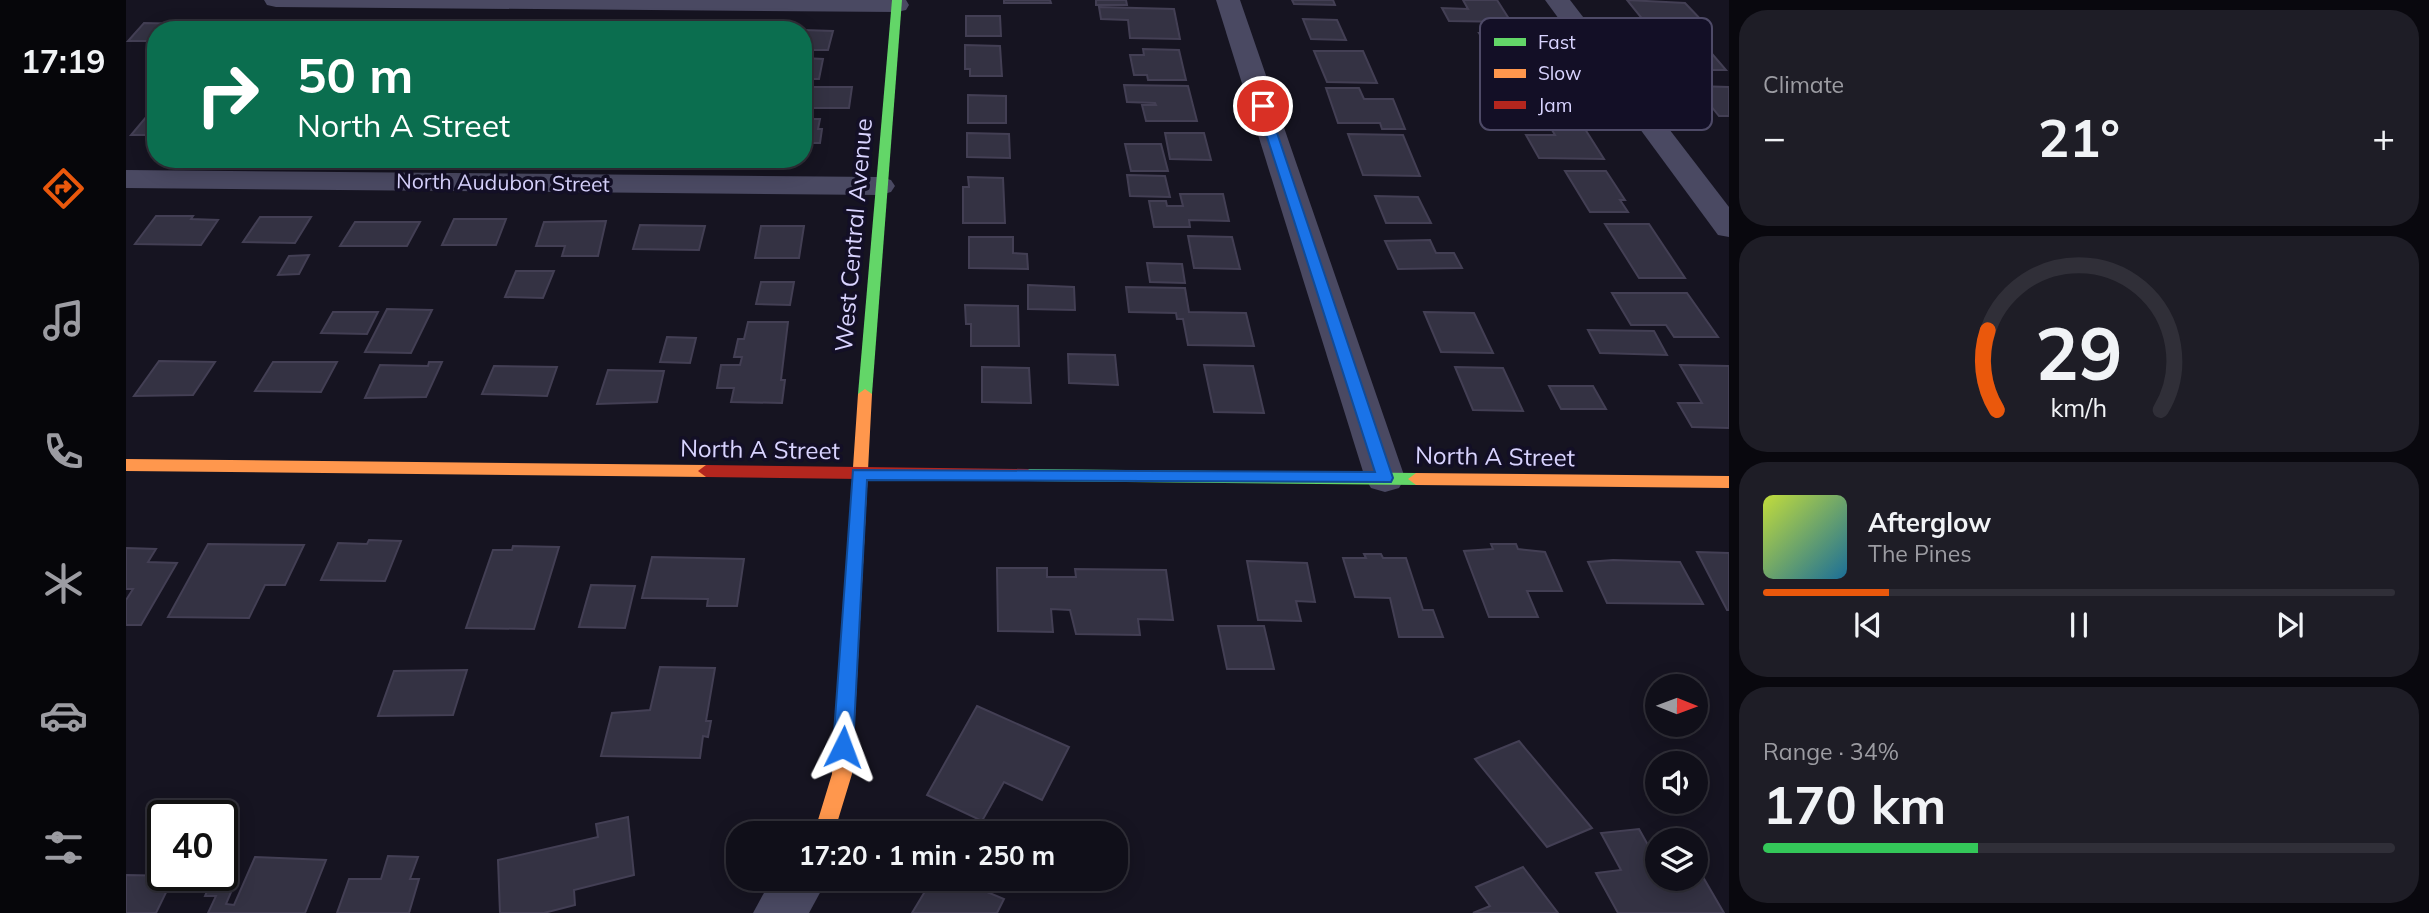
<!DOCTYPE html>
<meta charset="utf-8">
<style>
body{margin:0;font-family:Mulish,sans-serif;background:#1e1d26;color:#f1f3f6;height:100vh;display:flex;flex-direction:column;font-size:26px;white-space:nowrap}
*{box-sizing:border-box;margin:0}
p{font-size:23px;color:#9c9ca2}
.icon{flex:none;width:38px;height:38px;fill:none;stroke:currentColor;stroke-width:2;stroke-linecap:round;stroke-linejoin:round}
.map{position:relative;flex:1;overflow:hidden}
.sheet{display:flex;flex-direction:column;gap:10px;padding:10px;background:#09080e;width:700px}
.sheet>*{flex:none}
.banner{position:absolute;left:21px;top:21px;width:665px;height:147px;border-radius:28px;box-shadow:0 4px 18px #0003,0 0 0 2px #302f38;background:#0b6e4f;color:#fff;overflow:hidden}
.needle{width:46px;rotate:91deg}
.tools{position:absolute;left:1519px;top:674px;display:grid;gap:14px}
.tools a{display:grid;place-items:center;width:63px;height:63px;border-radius:50%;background:#100f19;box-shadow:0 4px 18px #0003,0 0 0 2px #302f38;font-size:35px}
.speed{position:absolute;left:21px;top:800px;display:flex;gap:14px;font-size:35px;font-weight:700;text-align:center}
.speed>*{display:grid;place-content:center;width:91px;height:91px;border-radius:50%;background:#100f19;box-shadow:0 4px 18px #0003,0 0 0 2px #302f38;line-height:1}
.speed .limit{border:4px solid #111;border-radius:10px;background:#fff;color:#111}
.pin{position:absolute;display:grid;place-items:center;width:60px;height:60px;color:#fff;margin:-30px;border:4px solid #fff;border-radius:50%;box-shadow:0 2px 7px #0007}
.me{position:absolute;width:77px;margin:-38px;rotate:3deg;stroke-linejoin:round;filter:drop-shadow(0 0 5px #0008)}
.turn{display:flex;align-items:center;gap:24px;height:147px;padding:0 35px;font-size:32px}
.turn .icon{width:91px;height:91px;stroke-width:2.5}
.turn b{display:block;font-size:49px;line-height:60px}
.big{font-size:52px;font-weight:700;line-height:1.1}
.sheet .widget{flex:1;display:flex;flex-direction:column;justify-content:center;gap:10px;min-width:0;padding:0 24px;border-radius:28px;background:#1e1d26}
.sheet .dial{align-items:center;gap:0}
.dial svg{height:182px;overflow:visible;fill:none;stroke:#302f38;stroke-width:7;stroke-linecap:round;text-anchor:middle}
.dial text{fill:#f1f3f6;stroke:none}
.song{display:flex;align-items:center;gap:21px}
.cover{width:84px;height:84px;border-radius:10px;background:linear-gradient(135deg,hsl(70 70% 55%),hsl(200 70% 35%))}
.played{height:7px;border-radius:4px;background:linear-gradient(90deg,#ea580c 20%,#302f38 20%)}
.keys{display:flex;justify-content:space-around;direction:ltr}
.heat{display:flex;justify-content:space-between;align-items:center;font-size:38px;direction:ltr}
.charge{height:10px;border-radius:5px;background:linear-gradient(90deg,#34c759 34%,#302f38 0)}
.trip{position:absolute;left:600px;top:821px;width:402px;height:70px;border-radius:28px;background:#100f19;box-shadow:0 4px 18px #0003,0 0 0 2px #302f38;font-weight:700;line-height:70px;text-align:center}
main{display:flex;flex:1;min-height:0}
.tabs{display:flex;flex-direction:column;width:126px;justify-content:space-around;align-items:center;background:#06060a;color:#9c9ca2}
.tabs .icon{width:49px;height:49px}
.tabs .active{color:#ea580c}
.tabs b{font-size:32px;color:#f1f3f6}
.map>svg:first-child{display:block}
.building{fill:#343243;stroke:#433f54;stroke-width:2}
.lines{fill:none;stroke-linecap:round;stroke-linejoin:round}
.street{fill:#4a4962;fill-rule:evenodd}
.fast{fill:#63d668;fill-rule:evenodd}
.slow{fill:#ff974d;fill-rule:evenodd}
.jam{fill:#b3261e;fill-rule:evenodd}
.route{fill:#1a73e8;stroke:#114b97;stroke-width:2}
.labels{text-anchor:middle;stroke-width:7;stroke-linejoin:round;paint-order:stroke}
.far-street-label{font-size:21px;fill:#d9d4ff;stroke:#130f26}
.street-label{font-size:24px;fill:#d9d4ff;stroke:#130f26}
.key{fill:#130f26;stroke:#4e4a67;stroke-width:2}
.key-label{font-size:19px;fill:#d9d4ff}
</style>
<main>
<nav class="tabs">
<b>17:19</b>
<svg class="icon active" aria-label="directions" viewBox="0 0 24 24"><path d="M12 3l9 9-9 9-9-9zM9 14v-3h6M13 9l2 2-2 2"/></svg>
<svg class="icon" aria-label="music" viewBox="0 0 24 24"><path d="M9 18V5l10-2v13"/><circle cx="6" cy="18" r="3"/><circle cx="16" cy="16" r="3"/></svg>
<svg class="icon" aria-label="phone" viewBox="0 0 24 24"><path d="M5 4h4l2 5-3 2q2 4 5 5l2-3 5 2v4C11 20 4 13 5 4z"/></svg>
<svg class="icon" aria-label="climate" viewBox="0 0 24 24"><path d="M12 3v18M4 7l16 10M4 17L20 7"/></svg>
<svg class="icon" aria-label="car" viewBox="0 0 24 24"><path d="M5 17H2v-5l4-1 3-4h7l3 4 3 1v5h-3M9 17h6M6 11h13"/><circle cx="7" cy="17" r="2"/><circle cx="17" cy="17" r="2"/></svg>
<svg class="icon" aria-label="filters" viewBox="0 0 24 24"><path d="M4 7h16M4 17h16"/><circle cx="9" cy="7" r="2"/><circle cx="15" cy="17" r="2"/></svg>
</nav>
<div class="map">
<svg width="1603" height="913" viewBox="0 0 1603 913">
<rect width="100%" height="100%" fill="#161421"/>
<!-- building -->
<g class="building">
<polygon points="878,0 924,0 925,3 878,3"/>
<polygon points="970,0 1000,0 1001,5 970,5"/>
<polygon points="1166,0 1207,0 1209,5 1168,4"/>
<polygon points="1337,0 1371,0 1385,22 1323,21 1316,8 1342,9"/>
<polygon points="1501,0 1559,3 1581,26 1522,26"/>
<polygon points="973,7 1048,9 1054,39 1004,38 1002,20 975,19"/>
<polygon points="840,16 874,16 875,36 840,36"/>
<polygon points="1177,19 1211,20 1220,40 1185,39"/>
<polygon points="18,23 64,24 59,30 30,30 30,41 2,41"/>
<polygon points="366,24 393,24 390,30 340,30 363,29"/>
<polygon points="101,25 124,25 139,26 136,30 96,30"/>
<polygon points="261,26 307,27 305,30 258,30"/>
<polygon points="677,30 707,31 702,50 677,50"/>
<polygon points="1353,33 1382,34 1387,41 1393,41 1408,63 1371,63"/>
<polygon points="1534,34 1569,34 1600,70 1563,70"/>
<polygon points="839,45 874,46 876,76 844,76 844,69 839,69"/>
<polygon points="1017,49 1053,50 1060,80 1022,80 1021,75 1008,75 1004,55 1018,55"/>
<polygon points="1188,51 1237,51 1251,83 1201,82"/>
<polygon points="677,58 697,59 693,79 677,79"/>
<polygon points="998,85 1062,86 1071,121 1020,121 1016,105 1030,105 1029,103 1001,102"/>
<polygon points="1569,86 1603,87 1603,116 1593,116"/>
<polygon points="687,87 726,87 723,108 684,108"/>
<polygon points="1200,88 1233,88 1238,99 1267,99 1279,129 1256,129 1254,123 1212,123"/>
<polygon points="842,95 880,96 880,123 842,123"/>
<polygon points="21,116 30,116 30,135 5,135"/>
<polygon points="1419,118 1452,118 1478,159 1413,158 1400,135 1429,135"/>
<polygon points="677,119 694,119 692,129 696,129 694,143 677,143"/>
<polygon points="841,133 883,134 884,158 841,157"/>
<polygon points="1039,133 1078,133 1085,160 1044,159"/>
<polygon points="1222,134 1277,135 1294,176 1237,175"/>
<polygon points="999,144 1035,144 1042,171 1005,171"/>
<polygon points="1439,171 1480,171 1499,200 1494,200 1502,212 1464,212"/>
<polygon points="1001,175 1039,176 1044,197 1004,196"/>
<polygon points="842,177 877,178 879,223 837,223 837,187 843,187"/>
<polygon points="1054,194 1097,194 1103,221 1063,220 1064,227 1028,227 1023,201 1040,201 1041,206 1057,206"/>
<polygon points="1249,196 1292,197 1305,223 1260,223"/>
<polygon points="30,216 67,216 65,219 92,220 75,245 9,244"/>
<polygon points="134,217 185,217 169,243 117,242"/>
<polygon points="328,219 380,219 370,245 316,245"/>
<polygon points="480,221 472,256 436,256 439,246 410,246 418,222"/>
<polygon points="229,222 294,222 281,246 214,246"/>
<polygon points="1479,224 1523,224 1559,278 1513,278"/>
<polygon points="514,225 579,226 573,250 507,249"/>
<polygon points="635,226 678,226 673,258 629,258"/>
<polygon points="1062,236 1106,237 1114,269 1068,268"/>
<polygon points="843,237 887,237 887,253 901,254 902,269 843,268"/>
<polygon points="1304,240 1310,253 1328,253 1336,268 1272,269 1259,241"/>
<polygon points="183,255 173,274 152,275 163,256"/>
<polygon points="1021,263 1056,264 1059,283 1024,282"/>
<polygon points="390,271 428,271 417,298 379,297"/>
<polygon points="635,282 668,282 664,305 630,304"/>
<polygon points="902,285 948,287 949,310 902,309"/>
<polygon points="1000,287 1059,288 1063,312 1120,313 1128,346 1062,345 1057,319 1051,319 1050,313 1003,312"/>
<polygon points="1486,293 1561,293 1592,337 1548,337 1540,325 1505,325"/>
<polygon points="839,305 892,306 893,346 845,346 845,324 840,324"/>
<polygon points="261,309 306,310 285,353 239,352"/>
<polygon points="207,312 252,312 241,334 195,333"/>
<polygon points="1298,312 1348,313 1367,353 1315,352"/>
<polygon points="622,322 662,322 655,380 659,380 656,403 605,402 608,388 591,388 595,365 614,365 616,357 608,357 612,339 618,339"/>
<polygon points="1462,330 1528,331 1541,355 1474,353"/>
<polygon points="541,337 570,338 564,363 534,362"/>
<polygon points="942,354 989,355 992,385 943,383"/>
<polygon points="33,361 89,362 67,395 8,396"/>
<polygon points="147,362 211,362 195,392 129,391"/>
<polygon points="303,362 316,362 300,397 239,398 254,365 302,366"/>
<polygon points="1078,365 1127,366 1138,413 1088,412"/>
<polygon points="1554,365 1603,366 1603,428 1566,427 1552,403 1576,403"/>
<polygon points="368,366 431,367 421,396 356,394"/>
<polygon points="856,367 903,368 905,403 856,402"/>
<polygon points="1329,367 1377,368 1397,411 1347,410"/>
<polygon points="482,370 538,371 531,402 471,404"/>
<polygon points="1423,386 1467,386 1480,409 1435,409"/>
<polygon points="243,540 275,541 259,581 195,580 212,543 241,544"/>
<polygon points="82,544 178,545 159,585 139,585 123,618 42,617"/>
<polygon points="1365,544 1390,544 1392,549 1419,552 1436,591 1401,591 1412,617 1363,617 1338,551 1367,549"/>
<polygon points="387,546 433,547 408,629 340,628 367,550 386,550"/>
<polygon points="0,548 30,549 22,562 51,563 15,625 0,625 0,600 7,589 0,589"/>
<polygon points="1571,552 1603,553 1603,610 1601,610"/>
<polygon points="1238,554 1255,554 1257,558 1280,558 1297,610 1307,610 1317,637 1273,637 1264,598 1229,597 1217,558 1240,558"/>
<polygon points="526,557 618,559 611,606 581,606 582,599 516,598"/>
<polygon points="1487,560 1554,562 1577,604 1481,603 1462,562"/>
<polygon points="1121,561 1181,563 1189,602 1170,601 1175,621 1132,620"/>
<polygon points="871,568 921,568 921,577 950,577 949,569 1040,570 1047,620 1012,619 1014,635 950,634 944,610 925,609 927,632 872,631"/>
<polygon points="465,585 509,586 499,628 453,627"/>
<polygon points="1092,626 1138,626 1148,669 1101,669"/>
<polygon points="534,667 589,668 580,721 585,721 582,737 577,736 574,758 475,756 486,713 524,710"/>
<polygon points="341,670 327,715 252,716 268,671"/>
<polygon points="851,706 943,747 916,800 878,782 856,821 801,795"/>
<polygon points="1393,741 1466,828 1421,847 1349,759"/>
<polygon points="502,817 508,875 448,890 449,905 418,913 374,913 372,860 472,837 470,824"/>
<polygon points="1513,829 1531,861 1531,878 1570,878 1570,865 1598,913 1492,913 1470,873 1495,870 1475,833"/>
<polygon points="262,856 292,857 284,879 293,879 283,913 211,913 223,879 255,879"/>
<polygon points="129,857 200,860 179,913 82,913 90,896 79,896 87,877 111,878 100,904 108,905"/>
<polygon points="1397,867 1432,913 1347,913 1364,906 1350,887"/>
<polygon points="0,875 48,876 30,913 0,913"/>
<polygon points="807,878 868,878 861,892 878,899 871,913 786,913"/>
</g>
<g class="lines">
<!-- street -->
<g class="street">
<polygon points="138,0 780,0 783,5 780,10 771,12 150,7 141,5"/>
<polygon points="1090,0 1114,0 1279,478 1273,488 1259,492 1245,488 1239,478"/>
<polygon points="1419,0 1444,0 1603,207 1603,237 1592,235"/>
<polygon points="0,170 754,177 765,180 769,186 765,192 754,195 0,188"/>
<polygon points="646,878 702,878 683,913 627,913"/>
</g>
<!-- fast -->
<g class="fast">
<polygon points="766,0 776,0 746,394 739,399 732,394"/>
<polygon points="902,469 1290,473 1298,479 1290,485 902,481 894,475"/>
</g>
<!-- slow -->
<g class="slow">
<polygon points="739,389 746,394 726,774 708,833 688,833 706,774 732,394"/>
<polygon points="0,459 580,465 588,471 580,477 0,471"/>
<polygon points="1290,473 1603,476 1603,488 1290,485 1282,479"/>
</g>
<!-- jam -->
<polygon class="jam" points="580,465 902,469 910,475 902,481 580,477 572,471"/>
</g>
<!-- route -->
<polygon class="route" points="1137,103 1142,106 1267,478 1265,482 741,480 727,747 724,753 717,755 710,753 707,747 727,470 1249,472 1131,106"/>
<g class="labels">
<!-- far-street labels -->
<g class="far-street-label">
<text transform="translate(377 183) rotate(1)" y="7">North Audubon Street</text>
</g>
<!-- street labels -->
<g class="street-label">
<text transform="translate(728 235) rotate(-85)" y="8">West Central Avenue</text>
<text transform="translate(634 450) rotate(1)" y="8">North A Street</text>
<text transform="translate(1369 457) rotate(1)" y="8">North A Street</text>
</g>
</g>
<!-- legend -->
<rect x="1354" y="18" width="232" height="112" rx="10" class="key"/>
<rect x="1368" y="38" width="32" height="8" fill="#63d668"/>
<rect x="1368" y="69" width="32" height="9" fill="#ff974d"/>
<rect x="1368" y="101" width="32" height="8" fill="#b3261e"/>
<g class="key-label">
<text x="1412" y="49">Fast</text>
<text x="1412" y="80">Slow</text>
<text x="1412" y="112">Jam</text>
</g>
</svg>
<div class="tools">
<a><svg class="needle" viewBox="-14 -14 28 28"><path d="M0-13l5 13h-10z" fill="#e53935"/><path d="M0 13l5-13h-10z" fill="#9c9ca2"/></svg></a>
<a><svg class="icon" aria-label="sound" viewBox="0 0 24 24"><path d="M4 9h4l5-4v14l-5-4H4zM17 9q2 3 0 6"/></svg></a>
<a><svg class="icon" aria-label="layers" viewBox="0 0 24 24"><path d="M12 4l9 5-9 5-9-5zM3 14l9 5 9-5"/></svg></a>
</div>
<div class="speed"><div class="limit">40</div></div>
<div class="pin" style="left:1137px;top:106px;background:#d93025"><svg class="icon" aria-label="arrive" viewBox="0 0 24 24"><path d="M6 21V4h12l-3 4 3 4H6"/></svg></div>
<svg class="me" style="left:717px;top:747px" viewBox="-20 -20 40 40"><path d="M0-17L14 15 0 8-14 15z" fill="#1a73e8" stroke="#fff" stroke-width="4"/></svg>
<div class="trip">17:20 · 1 min · 250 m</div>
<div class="banner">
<div class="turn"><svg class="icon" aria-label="right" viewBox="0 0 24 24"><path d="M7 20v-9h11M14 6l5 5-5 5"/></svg><div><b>50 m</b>North A Street</div></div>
</div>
</div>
<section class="sheet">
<div class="widget"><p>Climate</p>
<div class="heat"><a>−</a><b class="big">21°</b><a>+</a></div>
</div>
<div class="widget dial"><svg viewBox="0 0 100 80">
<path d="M14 69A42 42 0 1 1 86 69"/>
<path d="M14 69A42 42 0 0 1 10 34" stroke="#ea580c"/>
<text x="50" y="56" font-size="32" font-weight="700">29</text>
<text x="50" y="72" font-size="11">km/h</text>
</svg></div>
<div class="widget">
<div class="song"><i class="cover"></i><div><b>Afterglow</b><p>The Pines</p></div></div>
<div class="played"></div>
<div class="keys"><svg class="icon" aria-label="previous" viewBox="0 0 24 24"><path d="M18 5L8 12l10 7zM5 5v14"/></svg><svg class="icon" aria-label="pause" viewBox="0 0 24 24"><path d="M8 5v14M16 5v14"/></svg><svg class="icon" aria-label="next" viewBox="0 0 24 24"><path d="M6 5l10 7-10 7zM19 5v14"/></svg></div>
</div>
<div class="widget"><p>Range · 34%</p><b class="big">170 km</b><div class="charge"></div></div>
</section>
</main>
